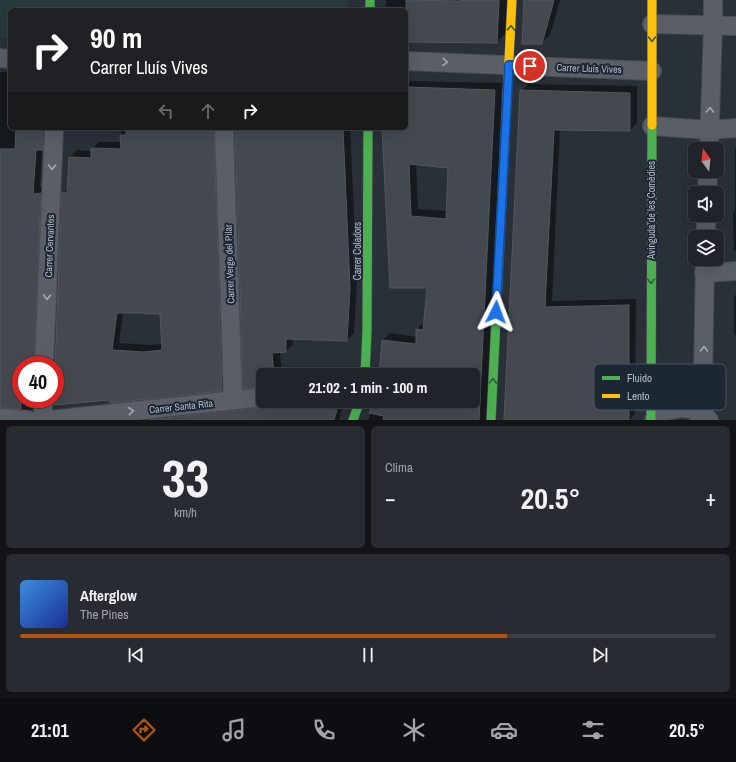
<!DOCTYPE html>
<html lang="es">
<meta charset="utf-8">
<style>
body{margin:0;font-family:"Archivo Narrow",sans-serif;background:#282c32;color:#f1f3f6;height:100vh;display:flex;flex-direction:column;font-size:15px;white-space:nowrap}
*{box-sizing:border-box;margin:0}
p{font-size:13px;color:#a2a4a8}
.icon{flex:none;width:22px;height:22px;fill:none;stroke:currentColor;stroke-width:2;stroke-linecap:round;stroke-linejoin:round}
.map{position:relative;height:420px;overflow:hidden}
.details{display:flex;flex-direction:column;gap:6px;padding:6px;background:#121417;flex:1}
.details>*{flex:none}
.top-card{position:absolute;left:8px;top:8px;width:400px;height:122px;border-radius:6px;box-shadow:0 4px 16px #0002,0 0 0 1px #3d4147;background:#202124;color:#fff;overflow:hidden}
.needle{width:26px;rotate:345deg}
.fabs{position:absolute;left:688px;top:142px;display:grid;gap:8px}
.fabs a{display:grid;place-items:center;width:36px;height:36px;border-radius:6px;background:#20242a;box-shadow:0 4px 16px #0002,0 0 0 1px #3d4147;font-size:20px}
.speed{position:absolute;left:12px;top:356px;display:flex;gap:8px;font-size:20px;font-weight:700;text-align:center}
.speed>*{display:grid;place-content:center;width:52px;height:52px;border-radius:50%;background:#20242a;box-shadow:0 4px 16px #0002,0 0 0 1px #3d4147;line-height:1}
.speed .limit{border:6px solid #d22;background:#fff;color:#111}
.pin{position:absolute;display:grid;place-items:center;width:34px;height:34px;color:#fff;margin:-17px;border:2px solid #fff;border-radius:50%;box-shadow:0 1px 4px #0007}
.me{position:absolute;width:44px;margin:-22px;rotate:3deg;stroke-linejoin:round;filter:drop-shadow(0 0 3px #0008)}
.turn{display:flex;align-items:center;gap:14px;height:84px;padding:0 16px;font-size:18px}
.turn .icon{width:52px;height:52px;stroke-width:2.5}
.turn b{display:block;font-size:28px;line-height:34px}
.lanes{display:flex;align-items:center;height:38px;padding:0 16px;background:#0003;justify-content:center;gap:20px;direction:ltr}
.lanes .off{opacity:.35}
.big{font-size:30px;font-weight:700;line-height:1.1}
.details .widget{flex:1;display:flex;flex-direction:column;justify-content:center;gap:6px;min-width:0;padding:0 14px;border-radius:6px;background:#282c32}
.details .dial{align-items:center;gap:0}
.dial b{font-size:52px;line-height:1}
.song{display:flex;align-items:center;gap:12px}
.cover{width:48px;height:48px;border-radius:6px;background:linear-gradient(135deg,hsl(210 70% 55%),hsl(230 70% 35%))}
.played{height:4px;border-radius:2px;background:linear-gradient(90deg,#b45309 70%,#3d4147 70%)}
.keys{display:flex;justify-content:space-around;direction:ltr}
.heat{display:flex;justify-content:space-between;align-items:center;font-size:22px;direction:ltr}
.details .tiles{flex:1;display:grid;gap:6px;grid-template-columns:1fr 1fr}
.widget:last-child{grid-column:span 2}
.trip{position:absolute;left:256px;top:368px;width:224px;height:40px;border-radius:6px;background:#20242a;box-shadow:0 4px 16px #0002,0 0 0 1px #3d4147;font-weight:700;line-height:40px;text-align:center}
.dock{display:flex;height:64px;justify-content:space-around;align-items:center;background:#0d0e11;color:#a2a4a8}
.dock .icon{width:28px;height:28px}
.dock .selected{color:#b45309}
.dock b{font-size:18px;color:#f1f3f6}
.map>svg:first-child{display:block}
.green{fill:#273a3e}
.shadow{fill:#0007;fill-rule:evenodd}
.building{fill:#444950;stroke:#52575f;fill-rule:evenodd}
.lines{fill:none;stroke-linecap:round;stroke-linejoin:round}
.street-casing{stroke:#484c53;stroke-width:20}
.fast-casing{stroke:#484c53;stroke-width:10}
.slow-casing{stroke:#484c53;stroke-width:10}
.street{stroke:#5a5e66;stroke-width:18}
.fast{stroke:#4caf50;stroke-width:9}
.slow{stroke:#ffc107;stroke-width:9}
.oneway{stroke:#305d3f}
.oneway2{stroke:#a2a9b5}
.route-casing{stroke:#114b97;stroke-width:10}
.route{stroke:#1a73e8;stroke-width:7}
.labels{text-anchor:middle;stroke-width:4;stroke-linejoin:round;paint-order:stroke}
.street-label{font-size:10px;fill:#b4bcc9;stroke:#1d2633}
.key{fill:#1d2633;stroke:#4a5360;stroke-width:1}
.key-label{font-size:11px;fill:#b4bcc9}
</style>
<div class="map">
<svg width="736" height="420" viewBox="0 0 736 420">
<rect width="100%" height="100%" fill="#2a3038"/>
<!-- green -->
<polygon class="green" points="0,0 348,0 348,10 10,10 10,38 0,38"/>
<!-- shadow -->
<g class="shadow">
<polygon points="386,0 507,0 505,34 497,42 406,41 406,10 386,10"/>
<polygon points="525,0 560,0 550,35 541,43"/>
<polygon points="0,72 10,72 10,128 50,128 49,142 42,149 40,187 47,187 44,365 21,365 21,399 39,399 39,403 32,410 0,407"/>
<path d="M 406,81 L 502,83 L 488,420 L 368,420 L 375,401 L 473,401 L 473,375 L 380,375 L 383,340 L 390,333 L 417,337 L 417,329 L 424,322 L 428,287 L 383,128 L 406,128 ZM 416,164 L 449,167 L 447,211 L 418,209 Z"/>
<polygon points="528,84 637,86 637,123 630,130 560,129 552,301 636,299 635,414 629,420 505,420 521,91"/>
<path d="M 120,128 L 220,128 L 229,383 L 222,390 L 54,404 L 63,194 L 68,188 L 70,157 L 77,150 L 92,151 L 92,149 L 99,142 L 122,142 ZM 123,312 L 161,313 L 163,344 L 151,345 L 119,343 Z"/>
<polygon points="235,128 350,128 357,280 354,333 347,340 293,338 293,344 286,351 280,352 282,375 263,375 263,386"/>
<polygon points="736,148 736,251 734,251 733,212 735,211 735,150"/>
<polygon points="736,294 736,335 734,335 734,297"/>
<polygon points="270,401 342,401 343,403 339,420 115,420"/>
</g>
<!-- building -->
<g class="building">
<polygon points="406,0 461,1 462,0 499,0 497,43 406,42"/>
<polygon points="524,0 554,0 542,44 522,44"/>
<path d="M 406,87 L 495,90 L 479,420 L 383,420 L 384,416 L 369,413 L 374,401 L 473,401 L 473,375 L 379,375 L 382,340 L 416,344 L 416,329 L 423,330 L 427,288 L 390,288 L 382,128 L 406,128 ZM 409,164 L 448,168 L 446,219 L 411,216 Z"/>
<polygon points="520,90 630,93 630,131 554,130 545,307 629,305 629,420 504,420"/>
<polygon points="16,128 43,128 43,150 36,150 33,194 41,193 34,365 21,365 21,409 0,408 0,149 15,149"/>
<path d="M 126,128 L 214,128 L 222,391 L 110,403 L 109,400 L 54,405 L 57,365 L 55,365 L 62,193 L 67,193 L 69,157 L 91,158 L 91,148 L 121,149 L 120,135 L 126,135 ZM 117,313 L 145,313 L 145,314 L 160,314 L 162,350 L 144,352 L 112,350 Z"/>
<polygon points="235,128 343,128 350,288 347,341 286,339 286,352 272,353 274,375 263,375 263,387 243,389"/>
<polygon points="300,403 301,405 331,403 337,410 334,420 148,420"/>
</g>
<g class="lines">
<defs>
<g id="street">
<polyline points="652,24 736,26"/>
<polyline points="0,58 10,59"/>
<polyline points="406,61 652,71"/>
<polyline points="652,126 709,130 736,128"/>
<polyline points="224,128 233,400"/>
<polyline points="709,149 713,25 713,0"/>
<polyline points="707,193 708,171"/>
<polyline points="706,237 706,215"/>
<polyline points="704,273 736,271"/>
<polyline points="44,365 54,128"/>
<polyline points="43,399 43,420"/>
<polyline points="704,416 703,379 705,259"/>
<polyline points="0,418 28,420"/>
<polyline points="51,420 263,397"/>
<polyline points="654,420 665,411 680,408 691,409 704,416 709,420"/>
</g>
<g id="fast">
<polyline points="370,0 370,10"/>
<polyline points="365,375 367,330 368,128"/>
<polyline points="353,420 360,401"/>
<polyline points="491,420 506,119"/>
<polyline points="651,420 652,125"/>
</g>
<g id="slow">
<polyline points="506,119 512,0"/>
<polyline points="652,125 652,0"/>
</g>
</defs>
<!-- street casing -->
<use href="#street" class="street-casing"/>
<!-- fast casing -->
<use href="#fast" class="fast-casing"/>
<!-- slow casing -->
<use href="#slow" class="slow-casing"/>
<!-- street -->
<use href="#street" class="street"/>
<!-- fast -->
<use href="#fast" class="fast"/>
<!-- slow -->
<use href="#slow" class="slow"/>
</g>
<!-- one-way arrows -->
<defs><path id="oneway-chevron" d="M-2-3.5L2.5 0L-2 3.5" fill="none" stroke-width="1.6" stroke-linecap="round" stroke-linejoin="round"/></defs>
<g class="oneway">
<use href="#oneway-chevron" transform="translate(511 28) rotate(-88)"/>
<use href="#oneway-chevron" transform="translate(652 39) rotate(89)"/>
<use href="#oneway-chevron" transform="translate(651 281) rotate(90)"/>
<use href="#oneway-chevron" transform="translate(493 381) rotate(-87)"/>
</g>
<g class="oneway2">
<use href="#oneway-chevron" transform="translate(445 62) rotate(2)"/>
<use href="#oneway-chevron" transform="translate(710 110) rotate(-88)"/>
<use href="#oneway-chevron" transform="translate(52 167) rotate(92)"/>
<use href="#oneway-chevron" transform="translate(47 297) rotate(92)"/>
<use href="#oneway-chevron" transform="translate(704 349) rotate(-89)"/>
<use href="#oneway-chevron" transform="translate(131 411) rotate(-6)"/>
</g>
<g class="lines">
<defs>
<polyline id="route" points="496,312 509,65 530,66"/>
</defs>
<!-- route casing -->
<use href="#route" class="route-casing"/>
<!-- route -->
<use href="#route" class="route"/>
</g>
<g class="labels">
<!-- street labels -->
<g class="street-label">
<text transform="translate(589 68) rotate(2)" y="4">Carrer Lluís Vives</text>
<text transform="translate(651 210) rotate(-90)" y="4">Avinguda de les Comèdies</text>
<text transform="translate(49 246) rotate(-88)" y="4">Carrer Cervantes</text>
<text transform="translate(357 251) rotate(-90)" y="4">Carrer Coladors</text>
<text transform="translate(229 264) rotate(-92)" y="4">Carrer Verge del Pilar</text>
<text transform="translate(181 406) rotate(-6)" y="4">Carrer Santa Rita</text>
</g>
</g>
<!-- legend -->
<rect x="594" y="364" width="132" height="46" rx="6" class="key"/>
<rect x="602" y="376" width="18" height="4" fill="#4caf50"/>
<rect x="602" y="394" width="18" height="4" fill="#ffc107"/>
<g class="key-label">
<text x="627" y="382">Fluido</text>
<text x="627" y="400">Lento</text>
</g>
</svg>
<div class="fabs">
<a><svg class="needle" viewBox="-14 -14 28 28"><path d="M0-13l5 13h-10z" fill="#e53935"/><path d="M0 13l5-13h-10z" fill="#a2a4a8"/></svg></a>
<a><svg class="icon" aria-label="sound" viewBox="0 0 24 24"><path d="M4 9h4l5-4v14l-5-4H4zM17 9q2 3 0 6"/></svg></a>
<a><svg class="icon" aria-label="layers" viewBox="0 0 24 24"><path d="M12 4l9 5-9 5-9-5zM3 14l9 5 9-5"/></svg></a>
</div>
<div class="speed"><div class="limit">40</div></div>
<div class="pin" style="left:530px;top:66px;background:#d93025"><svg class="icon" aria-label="arrive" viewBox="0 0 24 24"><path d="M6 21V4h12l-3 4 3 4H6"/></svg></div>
<svg class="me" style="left:496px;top:312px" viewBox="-20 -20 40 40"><path d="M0-17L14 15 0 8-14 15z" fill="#1a73e8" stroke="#fff" stroke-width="4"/></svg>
<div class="trip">21:02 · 1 min · 100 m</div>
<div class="top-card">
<div class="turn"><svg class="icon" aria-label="right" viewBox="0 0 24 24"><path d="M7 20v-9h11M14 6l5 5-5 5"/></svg><div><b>90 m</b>Carrer Lluís Vives</div></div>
<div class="lanes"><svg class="icon off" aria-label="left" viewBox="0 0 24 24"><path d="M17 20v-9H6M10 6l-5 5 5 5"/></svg><svg class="icon off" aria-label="ahead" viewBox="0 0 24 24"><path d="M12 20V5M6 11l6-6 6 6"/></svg><svg class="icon" aria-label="right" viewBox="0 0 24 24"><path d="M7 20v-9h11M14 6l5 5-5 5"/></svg></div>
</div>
</div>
<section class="details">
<div class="tiles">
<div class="widget dial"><b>33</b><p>km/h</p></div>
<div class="widget"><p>Clima</p>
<div class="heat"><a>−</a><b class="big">20.5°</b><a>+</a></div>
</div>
<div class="widget">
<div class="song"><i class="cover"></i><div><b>Afterglow</b><p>The Pines</p></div></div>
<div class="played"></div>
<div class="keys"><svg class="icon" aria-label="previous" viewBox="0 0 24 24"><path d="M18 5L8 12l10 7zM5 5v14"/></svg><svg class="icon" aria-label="pause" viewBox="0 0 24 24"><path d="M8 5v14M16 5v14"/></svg><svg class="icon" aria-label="next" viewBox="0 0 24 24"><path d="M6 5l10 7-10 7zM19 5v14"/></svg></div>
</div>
</div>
</section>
<nav class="dock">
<b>21:01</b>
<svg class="icon selected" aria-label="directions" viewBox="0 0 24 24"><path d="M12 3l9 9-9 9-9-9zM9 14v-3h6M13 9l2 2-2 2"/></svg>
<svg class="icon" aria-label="music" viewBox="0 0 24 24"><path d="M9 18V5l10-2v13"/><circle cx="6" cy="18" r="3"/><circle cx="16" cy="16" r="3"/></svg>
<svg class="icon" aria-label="phone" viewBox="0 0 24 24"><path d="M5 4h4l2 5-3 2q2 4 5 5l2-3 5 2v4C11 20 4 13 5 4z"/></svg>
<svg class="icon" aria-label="climate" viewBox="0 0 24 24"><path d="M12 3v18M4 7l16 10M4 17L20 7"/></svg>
<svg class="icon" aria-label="car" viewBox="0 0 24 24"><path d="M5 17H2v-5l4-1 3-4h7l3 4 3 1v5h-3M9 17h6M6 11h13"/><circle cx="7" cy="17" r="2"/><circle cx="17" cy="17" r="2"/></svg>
<svg class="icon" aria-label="filters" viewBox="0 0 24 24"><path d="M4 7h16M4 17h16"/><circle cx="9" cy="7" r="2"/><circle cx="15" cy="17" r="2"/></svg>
<b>20.5°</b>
</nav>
